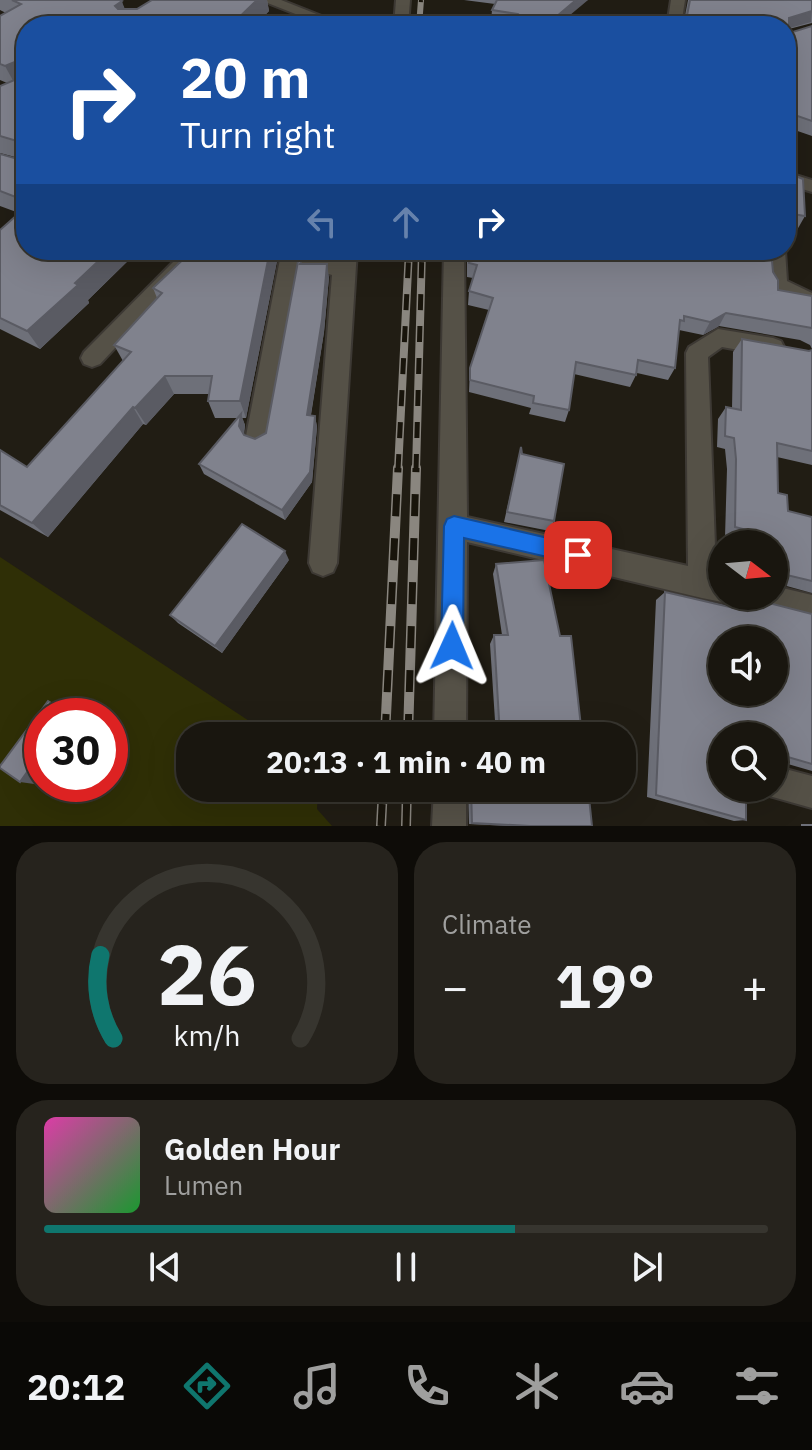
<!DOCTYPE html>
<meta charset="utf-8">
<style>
body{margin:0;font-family:"IBM Plex Sans",sans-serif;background:#26231d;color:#f1f3f6;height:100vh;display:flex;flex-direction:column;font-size:30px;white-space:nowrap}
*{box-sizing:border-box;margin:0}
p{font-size:26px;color:#9f9f9e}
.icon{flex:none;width:44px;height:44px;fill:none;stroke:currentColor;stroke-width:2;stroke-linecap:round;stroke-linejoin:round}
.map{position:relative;height:826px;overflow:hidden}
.side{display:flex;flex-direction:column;gap:16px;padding:16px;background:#0e0c08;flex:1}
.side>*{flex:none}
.banner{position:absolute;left:16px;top:16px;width:780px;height:244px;border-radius:32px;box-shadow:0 8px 32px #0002,0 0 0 2px #37352f;background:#1a4fa0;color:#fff;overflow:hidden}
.needle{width:52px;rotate:106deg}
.tools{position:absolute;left:708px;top:530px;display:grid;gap:16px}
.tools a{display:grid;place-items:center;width:80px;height:80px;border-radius:50%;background:#19160f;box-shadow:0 8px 32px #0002,0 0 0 2px #37352f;font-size:40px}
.speed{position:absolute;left:24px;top:698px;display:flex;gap:16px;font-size:40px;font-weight:700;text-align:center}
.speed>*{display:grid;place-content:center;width:104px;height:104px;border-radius:50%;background:#19160f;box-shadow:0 8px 32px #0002,0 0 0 2px #37352f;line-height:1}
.speed .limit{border:12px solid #d22;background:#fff;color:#111}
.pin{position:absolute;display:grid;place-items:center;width:68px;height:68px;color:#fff;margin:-34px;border-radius:16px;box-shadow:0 4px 12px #0006}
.me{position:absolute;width:88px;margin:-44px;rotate:1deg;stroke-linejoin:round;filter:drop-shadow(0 0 6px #0008)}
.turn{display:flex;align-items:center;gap:28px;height:168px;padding:0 32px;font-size:36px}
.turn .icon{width:104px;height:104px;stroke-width:2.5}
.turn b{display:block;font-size:56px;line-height:68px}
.lanes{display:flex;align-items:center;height:76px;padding:0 32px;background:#0003;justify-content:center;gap:40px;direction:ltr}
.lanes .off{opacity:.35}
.big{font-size:60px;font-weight:700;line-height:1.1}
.side .card{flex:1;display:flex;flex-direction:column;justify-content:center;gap:12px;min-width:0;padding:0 28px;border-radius:32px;background:#26231d}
.side .dial{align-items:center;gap:0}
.dial svg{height:208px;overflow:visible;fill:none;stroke:#37352f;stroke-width:7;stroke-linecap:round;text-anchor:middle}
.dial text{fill:#f1f3f6;stroke:none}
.song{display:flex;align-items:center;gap:24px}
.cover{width:96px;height:96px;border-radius:12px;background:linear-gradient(135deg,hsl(320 70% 55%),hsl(130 70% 35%))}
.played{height:8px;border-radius:4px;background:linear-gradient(90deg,#0f766e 65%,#37352f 65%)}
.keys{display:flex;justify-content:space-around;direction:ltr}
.heat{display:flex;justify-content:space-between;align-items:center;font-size:44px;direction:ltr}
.side .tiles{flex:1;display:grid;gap:16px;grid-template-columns:1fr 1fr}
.card:last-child{grid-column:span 2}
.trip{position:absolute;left:176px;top:722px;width:460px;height:80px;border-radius:32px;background:#19160f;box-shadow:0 8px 32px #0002,0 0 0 2px #37352f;font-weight:700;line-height:80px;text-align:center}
.tab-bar{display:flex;height:128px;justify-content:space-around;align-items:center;background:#0a0906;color:#9f9f9e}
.tab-bar .icon{width:56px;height:56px}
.tab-bar .active{color:#0f766e}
.tab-bar b{font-size:36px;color:#f1f3f6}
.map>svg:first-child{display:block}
.green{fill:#2f2f06;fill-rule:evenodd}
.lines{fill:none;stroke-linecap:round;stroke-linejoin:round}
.street-casing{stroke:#3d3934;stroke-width:4}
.street{fill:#555147;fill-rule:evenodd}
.rail-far2-casing{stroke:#8a867f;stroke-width:6}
.rail-far1-casing{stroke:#8a867f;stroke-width:8}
.rail-casing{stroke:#8a867f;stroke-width:10}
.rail-far2{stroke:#18140b;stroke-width:4;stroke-dasharray:12;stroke-linecap:butt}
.rail-far1{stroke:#18140b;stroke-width:5;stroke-dasharray:16;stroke-linecap:butt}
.rail{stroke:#18140b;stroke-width:7;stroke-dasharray:22;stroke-linecap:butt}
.wall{fill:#6e7079}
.shaded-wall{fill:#5a5b63}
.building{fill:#80828d;stroke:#5a5b63;stroke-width:2;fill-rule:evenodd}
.route{fill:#1a73e8;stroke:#114b97;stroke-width:2}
</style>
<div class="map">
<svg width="812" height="826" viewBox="0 0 812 826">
<rect width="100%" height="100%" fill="#211d14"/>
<!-- green -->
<path class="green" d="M 0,557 L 272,736 L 190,736 L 190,788 L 318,788 L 317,809 L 332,826 L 0,826 ZM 42,716 L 110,716 L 110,784 L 42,784 Z"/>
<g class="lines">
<defs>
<g id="street">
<polygon points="260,0 281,0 347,26 326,26"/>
<polygon points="396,0 410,0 408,26 394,26"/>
<polygon points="671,0 685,0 681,26 667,26"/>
<polygon points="786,172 812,180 812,192 786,184"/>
<polygon points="185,250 207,250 100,364 92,367 84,364 81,358 84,352"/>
<polygon points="298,250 335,261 337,250 357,250 337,563 333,572 323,576 313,572 309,563 332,275 299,265 270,436 267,443 258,447 249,443 246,436 280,259 271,256 268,251"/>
<polygon points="444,250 464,250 467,517 688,566 686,353 689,347 718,329 773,338 781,341 784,347 781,353 773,356 722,347 708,357 716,573 722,574 722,596 732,598 722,602 702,598 467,542 466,736 434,736"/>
<polygon points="765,250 785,250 787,281 812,293 812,310 770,290 767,285"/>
<polygon points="774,586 812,595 812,623 745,606 741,596 774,596"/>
<polygon points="774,766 812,776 812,808 762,794 760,788 774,788"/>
<polygon points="434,788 466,788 466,826 432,826"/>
</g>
</defs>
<!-- street casing -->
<use href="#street" class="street-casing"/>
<!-- street -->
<use href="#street" class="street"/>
<defs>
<polyline id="rail-far2" points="419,26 421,0"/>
<g id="rail-far1">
<polyline points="398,470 409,250"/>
<polyline points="416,470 422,250"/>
</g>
<g id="rail">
<polyline points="385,736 398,468"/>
<polyline points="408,736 416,468"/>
<polyline points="381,826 383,788"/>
<polyline points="406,826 407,788"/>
</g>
</defs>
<!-- rail-far2 casing -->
<use href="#rail-far2" class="rail-far2-casing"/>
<!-- rail-far1 casing -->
<use href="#rail-far1" class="rail-far1-casing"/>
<!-- rail casing -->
<use href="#rail" class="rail-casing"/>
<!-- rail-far2 -->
<use href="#rail-far2" class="rail-far2"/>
<!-- rail-far1 -->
<use href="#rail-far1" class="rail-far1"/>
<!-- rail -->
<use href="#rail" class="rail"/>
</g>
<!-- wall -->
<g class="wall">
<polygon points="0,0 120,0 125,9 137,9 152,0 267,0 269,11 254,26 26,26 26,250 139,250 88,300 89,303 40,349 0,329 0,230 19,213 0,206 0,154 14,158 15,157 0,153 0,86 7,83 0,80 0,16 6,13 0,10"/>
<polygon points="464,0 588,0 505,24 491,22 492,10 495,4"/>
<polygon points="688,0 812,0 812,23 789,29 793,32 812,26 812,136 786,127 786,26 683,26"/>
<polygon points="786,172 805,216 797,230 786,228"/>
<polygon points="193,250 274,250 277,261 246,418 242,418 245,425 244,435 255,439 266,433 304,264 329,277 324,332 311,415 315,416 317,427 312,482 285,520 204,474 199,464 238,418 215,418 208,401 209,394 174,394 146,425 143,424 48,537 0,510 0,450 27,467 123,361 114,345 157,298 153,288"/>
<polygon points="467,250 771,250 773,272 778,290 812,296 812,349 810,345 800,340 719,326 703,335 679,330 675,368 668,380 637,373 630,387 574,374 569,410 565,422 529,414 531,408 469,392 470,368 489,310 468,305 469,291 473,278 467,277"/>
<polygon points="742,339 809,351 812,350 812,465 777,457 778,493 788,511 812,517 812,593 783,585 774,591 774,544 737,544 737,540 725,537 727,469 725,449 717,447 718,419 726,407 732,409 733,352"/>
<polygon points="521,447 522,454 554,521 550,531 504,522"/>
<polygon points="289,560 222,653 178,623 170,615"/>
<polygon points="496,564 560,636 582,736 496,736 490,644 494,635 502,635 493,574"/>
<polygon points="665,592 736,609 736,596 752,596 753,599 812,614 812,771 774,760 774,736 722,736 746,820 734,821 647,797 656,600"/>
<polygon points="468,788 588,788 592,826 510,826 469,824"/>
<rect x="801" y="824" width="11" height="2"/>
</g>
<!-- shaded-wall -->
<g class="shaded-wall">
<polygon points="257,0 267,0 269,11 254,26 230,26"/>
<polygon points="576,0 588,0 557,26 557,16"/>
<polygon points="122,1 128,20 115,6"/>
<polygon points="812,11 811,22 786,29 789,18"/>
<polygon points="17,61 26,80 16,86 5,66"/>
<polygon points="110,250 139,250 88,300 89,303 40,349 27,331"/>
<polygon points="270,250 274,250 277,261 246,418 240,401"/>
<polygon points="327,264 329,277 324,332 309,426 307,415"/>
<polygon points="726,313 719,326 703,335 710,322"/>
<polygon points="165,376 174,394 146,425 135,408"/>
<polygon points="133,407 143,424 48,537 32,523"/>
<polygon points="241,414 245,425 243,437 239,426"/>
<polygon points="315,416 317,427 312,482 285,520 282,510"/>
<polygon points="285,551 289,560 222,653 215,646"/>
<polygon points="48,701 61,706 77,716 67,716"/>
<polygon points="42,751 42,773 34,784 20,782"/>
</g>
<!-- building -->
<g class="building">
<polygon points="12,0 120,0 122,1 115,6 118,9 137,9 152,0 257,0 230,26 26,26 26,201 0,191 0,154 14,158 18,155 17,141 0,136 0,86 17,79 21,71 17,61 5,66 0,64 0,16 21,4"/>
<polygon points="497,0 576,0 557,16 587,26 502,26 517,14 492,10"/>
<polygon points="690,0 812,0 812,11 789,18 789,29 793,32 812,26 812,121 786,112 786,26 685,26"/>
<polygon points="786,172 803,179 805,216 786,213"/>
<polygon points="26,207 26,250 110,250 75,283 78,285 27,331 0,318 0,230"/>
<polygon points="193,250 270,250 240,401 208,401 212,376 165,376 135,408 133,407 32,523 0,505 0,450 27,467 131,352 114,345 162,293 153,288"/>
<polygon points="469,250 771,250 773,272 778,280 778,290 812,296 812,328 726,313 710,322 684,316 684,321 680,320 675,368 638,360 636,375 576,362 569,410 533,403 534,396 470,380 470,368 493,298 469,291 477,265 469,263"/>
<polygon points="299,256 303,257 300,264 327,264 322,320 307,415 315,416 310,472 282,510 199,464 241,414 239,426 244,435 255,439 266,433"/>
<polygon points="742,339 809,351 812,350 812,451 777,443 778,493 787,495 788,511 812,517 812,581 787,575 783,578 783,585 774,585 774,544 747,544 747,530 735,527 736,459 734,438 725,436 726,407 741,410"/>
<polygon points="521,447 522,454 564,464 554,521 507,512"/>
<polygon points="242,524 285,551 215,646 170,615"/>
<polygon points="544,560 560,636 571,636 582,736 500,736 494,635 508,635 496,564"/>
<path d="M 665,592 L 747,611 L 747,596 L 752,596 L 753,599 L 812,614 L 812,764 L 774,753 L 774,736 L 722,736 L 722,788 L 746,788 L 746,820 L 656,795 ZM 722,640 L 774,640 L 774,692 L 722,692 Z"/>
<polygon points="48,701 69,714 67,716 42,716 42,751 20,782 0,768 0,766"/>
<polygon points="471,788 588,788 592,826 530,826 472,823"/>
</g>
<!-- route -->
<polygon class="route" points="454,516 578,545 585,548 588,555 585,562 578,564 464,538 463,646 460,654 452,657 444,654 441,646 444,526 447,519"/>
</svg>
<div class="tools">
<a><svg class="needle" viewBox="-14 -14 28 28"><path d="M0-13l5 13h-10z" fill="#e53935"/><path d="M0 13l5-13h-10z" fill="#9f9f9e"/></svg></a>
<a><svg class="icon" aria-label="sound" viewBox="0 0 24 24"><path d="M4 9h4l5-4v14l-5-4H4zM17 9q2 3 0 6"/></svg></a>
<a><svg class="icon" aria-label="search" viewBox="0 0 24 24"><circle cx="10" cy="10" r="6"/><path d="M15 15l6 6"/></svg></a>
</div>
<div class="speed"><div class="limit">30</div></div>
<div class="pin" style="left:578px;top:555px;background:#d93025"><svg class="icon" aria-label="arrive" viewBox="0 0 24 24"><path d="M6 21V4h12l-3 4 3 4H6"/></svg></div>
<svg class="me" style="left:452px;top:646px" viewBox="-20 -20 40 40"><path d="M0-17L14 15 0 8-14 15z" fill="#1a73e8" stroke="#fff" stroke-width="4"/></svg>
<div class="trip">20:13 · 1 min · 40 m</div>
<div class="banner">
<div class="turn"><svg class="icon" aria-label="right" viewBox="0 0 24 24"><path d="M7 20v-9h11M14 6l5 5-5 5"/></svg><div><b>20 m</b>Turn right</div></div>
<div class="lanes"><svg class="icon off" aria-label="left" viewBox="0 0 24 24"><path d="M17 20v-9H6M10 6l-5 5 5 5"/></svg><svg class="icon off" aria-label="ahead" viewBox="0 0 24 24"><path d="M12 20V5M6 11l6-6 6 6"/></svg><svg class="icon" aria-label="right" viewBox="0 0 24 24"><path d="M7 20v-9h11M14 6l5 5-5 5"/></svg></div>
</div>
</div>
<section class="side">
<div class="tiles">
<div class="card dial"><svg viewBox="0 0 100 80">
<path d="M14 69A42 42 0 1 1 86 69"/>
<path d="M14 69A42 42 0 0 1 9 37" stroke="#0f766e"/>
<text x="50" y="56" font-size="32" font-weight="700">26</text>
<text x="50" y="72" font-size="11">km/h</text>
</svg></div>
<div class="card"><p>Climate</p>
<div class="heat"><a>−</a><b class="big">19°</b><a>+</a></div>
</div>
<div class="card">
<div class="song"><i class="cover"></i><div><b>Golden Hour</b><p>Lumen</p></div></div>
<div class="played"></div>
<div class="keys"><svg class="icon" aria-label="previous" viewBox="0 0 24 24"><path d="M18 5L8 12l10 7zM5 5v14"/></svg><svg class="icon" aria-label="pause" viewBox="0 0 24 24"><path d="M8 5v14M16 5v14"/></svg><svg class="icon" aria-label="next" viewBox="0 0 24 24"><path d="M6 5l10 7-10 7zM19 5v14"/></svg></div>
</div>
</div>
</section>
<nav class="tab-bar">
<b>20:12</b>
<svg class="icon active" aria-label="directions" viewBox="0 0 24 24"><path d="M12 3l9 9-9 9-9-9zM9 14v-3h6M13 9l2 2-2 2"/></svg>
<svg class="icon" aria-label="music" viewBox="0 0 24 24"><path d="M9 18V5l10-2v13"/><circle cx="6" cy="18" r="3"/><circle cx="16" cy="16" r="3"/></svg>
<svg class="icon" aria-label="phone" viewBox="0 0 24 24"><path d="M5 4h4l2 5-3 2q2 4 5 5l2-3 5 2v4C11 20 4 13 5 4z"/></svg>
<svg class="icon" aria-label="climate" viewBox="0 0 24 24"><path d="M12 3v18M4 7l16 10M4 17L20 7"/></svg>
<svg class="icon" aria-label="car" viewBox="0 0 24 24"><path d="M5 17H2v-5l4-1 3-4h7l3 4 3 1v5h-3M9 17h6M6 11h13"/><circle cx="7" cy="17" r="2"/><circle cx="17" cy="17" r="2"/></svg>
<svg class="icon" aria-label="filters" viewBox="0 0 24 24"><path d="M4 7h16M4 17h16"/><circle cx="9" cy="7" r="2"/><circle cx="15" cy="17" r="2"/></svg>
</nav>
